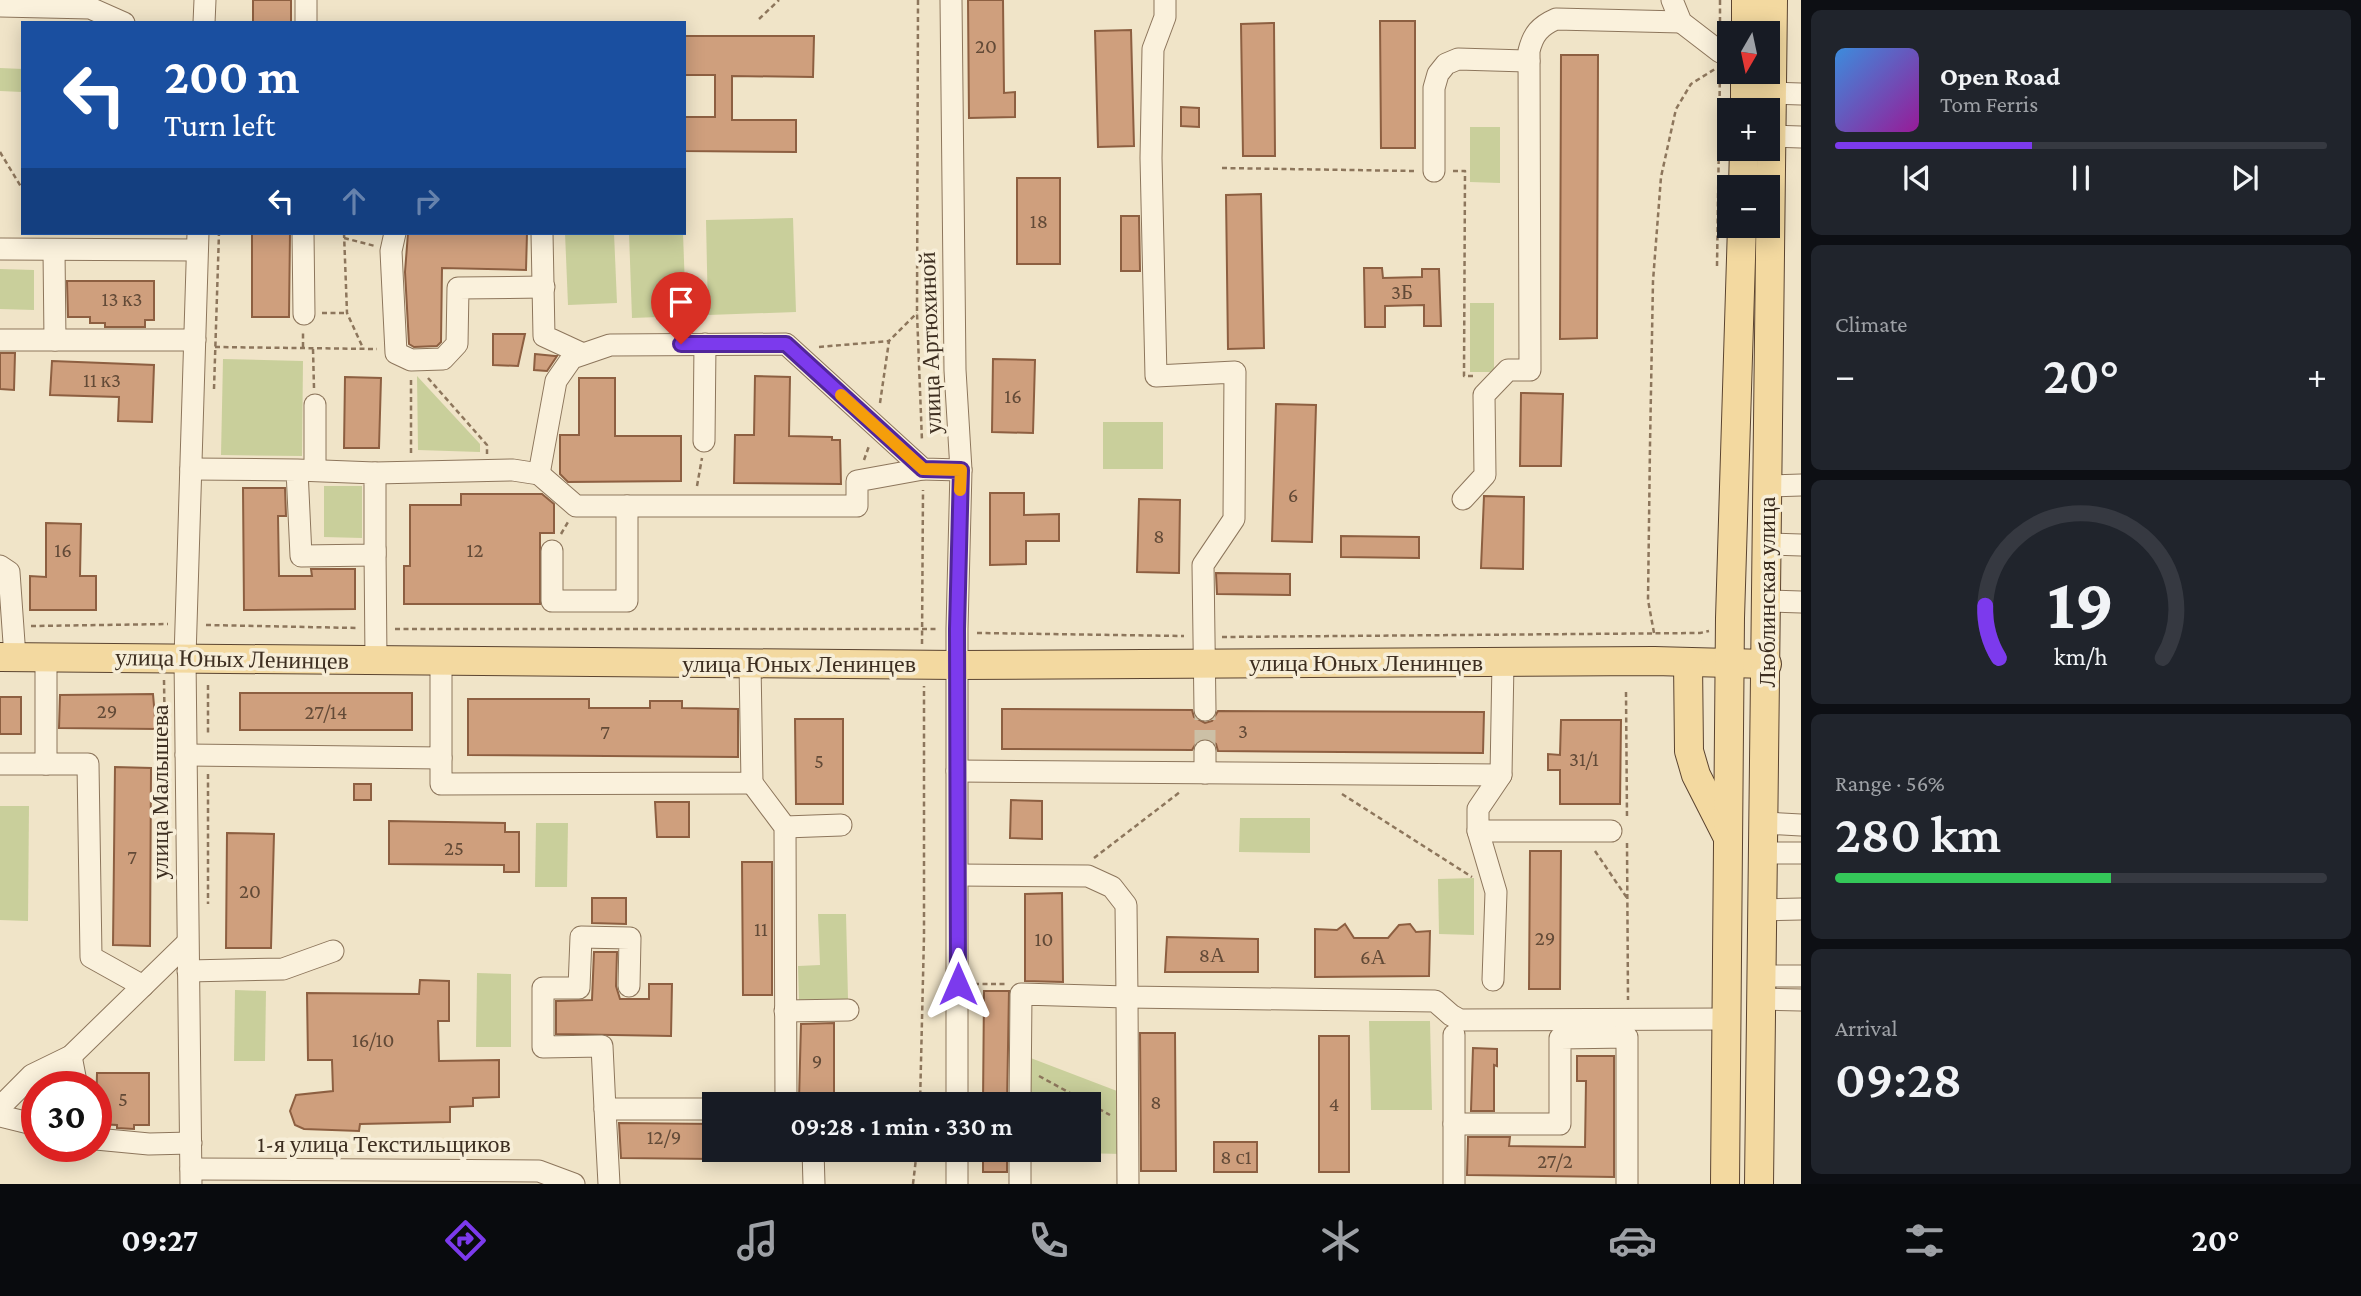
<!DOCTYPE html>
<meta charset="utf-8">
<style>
body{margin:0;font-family:"Crimson Pro",serif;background:#20242c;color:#f1f3f6;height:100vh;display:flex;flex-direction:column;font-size:26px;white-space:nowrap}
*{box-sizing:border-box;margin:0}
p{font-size:23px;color:#9ea1a6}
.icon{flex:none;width:38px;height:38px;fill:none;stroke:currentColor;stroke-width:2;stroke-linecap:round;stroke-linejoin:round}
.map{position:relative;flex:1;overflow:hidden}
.sheet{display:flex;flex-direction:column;gap:10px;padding:10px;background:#0d0f14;width:560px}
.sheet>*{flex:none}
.hud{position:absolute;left:21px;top:21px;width:665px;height:214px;border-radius:0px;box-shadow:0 4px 18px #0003;background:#1a4fa0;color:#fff;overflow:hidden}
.needle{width:46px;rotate:189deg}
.tools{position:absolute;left:1717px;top:21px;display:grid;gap:14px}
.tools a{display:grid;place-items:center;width:63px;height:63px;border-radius:0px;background:#171b24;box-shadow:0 4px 18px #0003;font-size:35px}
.speed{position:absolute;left:21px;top:1071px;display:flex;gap:14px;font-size:35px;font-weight:700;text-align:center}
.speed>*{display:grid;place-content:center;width:91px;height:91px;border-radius:50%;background:#171b24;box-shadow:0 4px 18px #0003;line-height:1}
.speed .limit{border:10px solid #d22;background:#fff;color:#111}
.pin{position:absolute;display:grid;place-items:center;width:60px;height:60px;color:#fff;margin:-72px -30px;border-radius:50% 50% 50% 0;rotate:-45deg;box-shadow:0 0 7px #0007}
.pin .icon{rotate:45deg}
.me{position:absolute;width:77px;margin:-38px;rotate:0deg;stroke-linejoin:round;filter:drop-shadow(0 0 5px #0008)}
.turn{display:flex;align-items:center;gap:24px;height:147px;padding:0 28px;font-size:32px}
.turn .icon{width:91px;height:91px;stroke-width:2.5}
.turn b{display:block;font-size:49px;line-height:60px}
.lanes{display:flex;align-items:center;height:66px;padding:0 28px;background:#0003;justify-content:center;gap:35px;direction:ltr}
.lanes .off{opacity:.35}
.big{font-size:52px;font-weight:600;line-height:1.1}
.sheet .card{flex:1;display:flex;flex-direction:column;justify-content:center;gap:10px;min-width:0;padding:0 24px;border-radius:10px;background:#20242c}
.sheet .dial{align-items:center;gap:0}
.dial svg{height:182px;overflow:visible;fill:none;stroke:#363941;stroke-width:7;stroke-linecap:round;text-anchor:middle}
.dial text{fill:#f1f3f6;stroke:none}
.song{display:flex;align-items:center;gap:21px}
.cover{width:84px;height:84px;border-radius:10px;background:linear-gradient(135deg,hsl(210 70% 55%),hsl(300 70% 35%))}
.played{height:7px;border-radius:4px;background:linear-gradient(90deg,#7c3aed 40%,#363941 40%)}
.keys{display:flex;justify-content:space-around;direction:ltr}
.heat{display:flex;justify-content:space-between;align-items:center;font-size:38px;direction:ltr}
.charge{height:10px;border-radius:5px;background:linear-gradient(90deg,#34c759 56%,#363941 0)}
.trip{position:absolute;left:702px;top:1092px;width:399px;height:70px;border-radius:0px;background:#171b24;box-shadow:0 4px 18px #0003;font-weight:600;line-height:70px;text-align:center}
.tab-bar{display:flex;height:112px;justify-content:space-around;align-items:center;background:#090b0e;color:#9ea1a6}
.tab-bar .icon{width:49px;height:49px}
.tab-bar .selected{color:#7c3aed}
.tab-bar b{font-size:32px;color:#f1f3f6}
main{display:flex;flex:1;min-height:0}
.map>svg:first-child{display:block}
.green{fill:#c9cf9b}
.building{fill:#cf9f7d;stroke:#8d5f41;stroke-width:2}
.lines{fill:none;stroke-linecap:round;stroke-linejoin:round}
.minor-tunnel{stroke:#ccc0a6;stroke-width:21;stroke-dasharray:21 10;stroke-linecap:butt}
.minor-casing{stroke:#8d765c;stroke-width:23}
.major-casing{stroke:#5b4430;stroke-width:30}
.path{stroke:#8d765c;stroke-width:2.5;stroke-dasharray:5 3.5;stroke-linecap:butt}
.minor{stroke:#faf1dc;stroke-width:21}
.major{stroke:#f3d9a0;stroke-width:28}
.route-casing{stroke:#51269a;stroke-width:18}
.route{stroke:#7c3aed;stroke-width:12}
.slow{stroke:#f59e0b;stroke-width:12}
.labels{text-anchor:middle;stroke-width:7;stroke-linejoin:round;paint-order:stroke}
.number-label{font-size:21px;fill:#624a37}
.street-label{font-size:24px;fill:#3d2e20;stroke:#f7eed8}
</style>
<main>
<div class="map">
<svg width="1801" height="1184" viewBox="0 0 1801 1184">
<rect width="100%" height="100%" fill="#f0e4c8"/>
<!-- green -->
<g class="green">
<polygon points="0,68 23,69 22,92 0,91"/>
<polygon points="1470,127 1500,127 1500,183 1470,182"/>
<polygon points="793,218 796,312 708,315 706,220"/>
<polygon points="565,233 614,233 617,303 568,305"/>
<polygon points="629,233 683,233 686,316 632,318"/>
<polygon points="0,269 34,270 34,310 0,309"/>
<rect x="1470" y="303" width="24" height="69"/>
<polygon points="223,359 303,361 302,456 221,455"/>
<polygon points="417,376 480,444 480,452 418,450"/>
<rect x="1103" y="422" width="60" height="47"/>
<polygon points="324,486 362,486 362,538 324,537"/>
<polygon points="0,806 29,806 28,921 0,920"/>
<polygon points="1240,818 1310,818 1310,853 1239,852"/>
<polygon points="536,823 568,823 567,887 535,887"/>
<polygon points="1474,878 1474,935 1439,934 1438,879"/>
<polygon points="818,914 846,914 848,999 799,1000 798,966 820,965"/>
<polygon points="477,973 511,974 511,1047 476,1047"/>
<polygon points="235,990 266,991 265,1061 234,1061"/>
<polygon points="1369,1021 1430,1021 1432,1110 1371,1110"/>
<polygon points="1028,1057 1117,1091 1123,1154 1030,1152 1029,1150 1088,1150 1088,1104 1029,1104"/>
</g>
<!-- building -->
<g class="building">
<rect x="253" y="0" width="38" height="23"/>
<polygon points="968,0 1003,0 1004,93 1015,92 1015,117 969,118"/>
<polygon points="1380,21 1415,21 1415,148 1381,148"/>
<polygon points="1274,23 1275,156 1243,156 1241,24"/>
<polygon points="1131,30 1134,146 1098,147 1095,31"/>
<polygon points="684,36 814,36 813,77 732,76 732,120 796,120 796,152 684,151 684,117 715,117 715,75 684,75"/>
<polygon points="1561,55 1598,55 1597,338 1560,339"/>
<polygon points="1181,107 1199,108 1199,127 1181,126"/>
<rect x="1017" y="178" width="43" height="86"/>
<polygon points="1261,194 1264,348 1228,349 1226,195"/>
<polygon points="1121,216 1139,216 1140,271 1121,271"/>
<polygon points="252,233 290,233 289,317 252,317"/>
<polygon points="408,233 527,233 526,270 442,268 441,342 437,346 414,347 409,344 405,272"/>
<polygon points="1364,268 1382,268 1383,278 1422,277 1422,269 1439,269 1441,326 1424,326 1424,305 1385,306 1385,327 1365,327"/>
<polygon points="67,281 154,281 154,320 145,320 145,327 105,327 105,323 90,323 90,317 68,317"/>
<polygon points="493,334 525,334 518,366 493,365"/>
<polygon points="0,353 15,353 14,390 0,389"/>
<polygon points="535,354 555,356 557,356 547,371 534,370"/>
<polygon points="993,359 1035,360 1033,433 992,432"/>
<polygon points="52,361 154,365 152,422 118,421 119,397 50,395"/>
<polygon points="755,376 790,377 789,436 832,437 832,440 840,440 841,484 734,483 735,435 754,435"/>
<polygon points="345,377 381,378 379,448 344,448"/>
<polygon points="579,378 615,378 615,436 681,436 681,481 568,482 560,474 560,435 579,435"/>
<polygon points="1521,393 1563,394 1561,466 1520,466"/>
<polygon points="1276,404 1316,405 1312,542 1272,541"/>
<polygon points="243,488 285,488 286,516 278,516 279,576 312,576 311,569 355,569 355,609 244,610"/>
<polygon points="990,493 1024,493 1024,515 1059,514 1059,541 1026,541 1026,564 990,565"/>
<polygon points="461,494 542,494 554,504 554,533 540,533 540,604 404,604 404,566 410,566 410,505 461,505"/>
<polygon points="1484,496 1524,497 1523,569 1481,568"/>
<polygon points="1139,499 1180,500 1179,573 1137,572"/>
<polygon points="46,523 81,524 80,576 96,576 96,610 30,610 30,576 46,577"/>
<polygon points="1341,536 1419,537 1419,558 1341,557"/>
<polygon points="1216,573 1290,574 1290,595 1217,594"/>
<rect x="240" y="693" width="172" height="37"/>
<polygon points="153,694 156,729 59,728 60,695"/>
<rect x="0" y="697" width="21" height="37"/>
<polygon points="468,699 589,699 589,708 650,708 650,701 682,701 682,708 738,709 738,757 468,755"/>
<polygon points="1002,709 1192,710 1194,717 1205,723 1212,721 1218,711 1484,712 1483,753 1218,751 1216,744 1206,738 1198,740 1192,750 1002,749"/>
<polygon points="795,719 843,719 843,804 796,804"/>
<polygon points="1561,720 1621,720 1620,804 1560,804 1560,770 1548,770 1548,754 1560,755"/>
<polygon points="115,767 151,768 150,946 113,945"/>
<rect x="354" y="784" width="17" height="16"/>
<polygon points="1011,800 1042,801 1042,839 1010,838"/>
<polygon points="655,802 689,802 689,837 657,837"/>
<polygon points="389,821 505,823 505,832 519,832 519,872 504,872 504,865 389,864"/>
<polygon points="227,833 274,834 271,948 226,948"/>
<polygon points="1530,851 1561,851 1560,989 1529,989"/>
<polygon points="742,862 772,862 772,995 743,995"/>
<polygon points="1062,893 1063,982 1025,981 1025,894"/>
<polygon points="592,898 626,898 626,924 592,923"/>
<polygon points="1345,924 1354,938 1388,938 1399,925 1410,924 1416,932 1430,931 1429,976 1315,977 1315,929 1337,930"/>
<polygon points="1167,937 1258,939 1258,972 1165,972"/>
<polygon points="594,952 617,952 616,986 620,999 649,999 649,984 672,984 671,1036 556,1034 556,1001 592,1000"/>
<polygon points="420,980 449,981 449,1021 438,1021 439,1061 499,1060 499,1097 473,1098 473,1106 450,1107 450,1122 360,1124 359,1131 304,1129 295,1125 290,1111 296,1095 333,1091 332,1060 308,1060 307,993 419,994"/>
<polygon points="984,991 1009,991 1007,1104 983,1104"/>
<polygon points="834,1023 834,1099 799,1100 801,1024"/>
<polygon points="1140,1033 1175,1033 1176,1171 1141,1171"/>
<rect x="1319" y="1036" width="30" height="136"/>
<polygon points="1473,1048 1497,1049 1497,1066 1494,1065 1494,1111 1471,1111"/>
<polygon points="1577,1056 1614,1056 1614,1177 1467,1175 1468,1137 1510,1137 1509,1146 1585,1147 1586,1081 1577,1081"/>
<polygon points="97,1073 149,1073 149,1125 134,1125 134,1129 117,1128 117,1125 96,1124"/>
<polygon points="619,1123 714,1124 714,1159 621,1158"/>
<rect x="1214" y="1142" width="43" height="30"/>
<rect x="983" y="1150" width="24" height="22"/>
</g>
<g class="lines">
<!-- minor-tunnel -->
<polyline class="minor-tunnel" points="1205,751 1205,710"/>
<defs>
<g id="minor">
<polyline points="951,0 955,370 961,470 957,629 957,1104"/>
<polyline points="1165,0 1165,17 1153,49 1151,158 1156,376 1235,372 1234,519 1203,565 1205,710"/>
<polyline points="1672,0 1681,22 1720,52 1729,52"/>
<polyline points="0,6 90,8 124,23"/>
<polyline points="204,23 205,0"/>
<polyline points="306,23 306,0"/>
<polyline points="1772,93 1801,94"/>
<polyline points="1771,136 1801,137"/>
<polyline points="1434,171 1434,88 1438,74 1446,64 1458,59 1529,61"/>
<polyline points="303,233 304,314"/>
<polyline points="395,233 391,251 396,353 411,360 443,359 457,344 458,288 544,287"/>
<polyline points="542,233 544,336 583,354"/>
<polyline points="0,249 197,250"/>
<polyline points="54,251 55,340"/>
<polyline points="0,340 195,340"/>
<polyline points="315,405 315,470"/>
<polyline points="704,441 705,344"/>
<polyline points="191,469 297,470 301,556 375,555 375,473 297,470"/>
<polyline points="375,473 513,470 539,474 556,381 572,358 610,345 786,344 923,469 961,470"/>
<polyline points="539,474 576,506 627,506"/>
<polyline points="1768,486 1801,485"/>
<path d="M 1463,499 L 1485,475 L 1484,395 L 1508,370 L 1530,370 L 1529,51 C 1533,34 1540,26 1556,19 L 1681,22"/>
<polyline points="1767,544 1801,545"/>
<polyline points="375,549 376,660"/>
<polyline points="552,551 552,601 627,601 627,506 857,506 857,481 923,469"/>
<polyline points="0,566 9,572 15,657"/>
<polyline points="1767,601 1801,602"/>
<polyline points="1205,751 1205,773"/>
<polyline points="186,755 441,758 441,661"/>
<polyline points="441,758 441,784 752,783 750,663"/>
<polyline points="0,764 46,764 46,657"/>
<polyline points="46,764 88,764 91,957 143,986"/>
<polyline points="957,771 1501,775"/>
<polyline points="752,783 785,827 786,1104"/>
<polyline points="1764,823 1801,825"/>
<polyline points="785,827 841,825"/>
<polyline points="1478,831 1611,831"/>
<polyline points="1764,853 1801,853"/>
<polyline points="958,875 1088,876 1112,887 1126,905 1127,997 1435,1001 1451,1015 1460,1020 1727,1019"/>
<polyline points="1763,910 1801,909"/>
<polyline points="188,971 283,969 333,951"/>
<polyline points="1762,976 1801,976"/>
<polyline points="1493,980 1496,892 1478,831 1478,809 1501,775 1503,662"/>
<polyline points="1762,999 1801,1000"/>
<polyline points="785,1011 848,1010"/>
<polyline points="1454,1035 1454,1184"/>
<polyline points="71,1056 77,1087"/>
<polyline points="1020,1104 1021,994 1127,997 1128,1184"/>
<polyline points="0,1107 32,1075 71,1056 187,943"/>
<polyline points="605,1109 602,1046 543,1047 543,988 579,988 581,937 630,938 629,986"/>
<polyline points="0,1116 37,1125"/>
<polyline points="1454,1124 1560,1124 1560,1038 1627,1037 1627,1184"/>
<polyline points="96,1139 149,1144 191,1143"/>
<polyline points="813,1150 814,1184"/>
<polyline points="191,1169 539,1171 574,1184"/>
<polyline points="191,1184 185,658 198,233"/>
<polyline points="609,1184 605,1109 714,1109"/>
<polyline points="957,1184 957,1150"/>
<polyline points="1020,1184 1020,1150"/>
</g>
<g id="major">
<polyline points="1746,33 1746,0"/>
<polyline points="1745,110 1745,72"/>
<polyline points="1743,187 1744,149"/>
<polyline points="0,657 957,665 1654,661 1767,664"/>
<polyline points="1688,662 1689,751 1696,775 1727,836"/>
<polyline points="1725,1184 1730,618 1742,226"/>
<polyline points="1759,1184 1773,0"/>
</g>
</defs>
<!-- minor casing -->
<use href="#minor" class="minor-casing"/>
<!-- major casing -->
<use href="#major" class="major-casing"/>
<!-- path -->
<g class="path">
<polyline points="918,0 917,313 922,441"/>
<polyline points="1720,0 1720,28"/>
<polyline points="759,19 779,0"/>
<polyline points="0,152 23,190"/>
<polyline points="1222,168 1414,171"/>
<polyline points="1453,171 1465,171 1464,376 1475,376"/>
<polyline points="344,233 347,313 363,348"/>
<polyline points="344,238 375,246"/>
<polyline points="1717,266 1720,70"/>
<polyline points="322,313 347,313"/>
<polyline points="215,347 377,349"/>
<polyline points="303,347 303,333"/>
<polyline points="819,347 889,341"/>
<polyline points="313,349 314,388"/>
<polyline points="428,378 487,445 487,454"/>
<polyline points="411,380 411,454"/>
<polyline points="214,389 219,233"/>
<polyline points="880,403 889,341 917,313"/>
<polyline points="864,460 869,446"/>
<polyline points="697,486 702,458"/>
<polyline points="561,534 568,522"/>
<polyline points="206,625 357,628"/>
<polyline points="31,626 168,624"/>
<polyline points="395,629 938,629"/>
<polyline points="977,633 1184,636"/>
<polyline points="1654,633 1648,600 1650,445 1653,281 1661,177 1676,109 1691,84 1715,69"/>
<polyline points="1222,637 1700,633 1709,631"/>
<polyline points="922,644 923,490"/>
<polyline points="164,680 165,747"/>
<polyline points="208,685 208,736"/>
<polyline points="1626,692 1627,818"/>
<polyline points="208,774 208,904"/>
<polyline points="1342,794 1472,877"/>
<polyline points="1627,843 1628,1000"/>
<polyline points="1595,851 1627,898"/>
<polyline points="1094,858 1180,792"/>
<polyline points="974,984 1006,984"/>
<polyline points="1039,1076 1110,1115"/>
<polyline points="920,1104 924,936 924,686"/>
<polyline points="913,1184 917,1150"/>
</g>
<!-- minor -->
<use href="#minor" class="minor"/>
<!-- major -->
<use href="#major" class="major"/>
</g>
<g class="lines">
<defs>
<polyline id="route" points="681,344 786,344 923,469 961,470 957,629 958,984"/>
</defs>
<!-- route casing -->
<use href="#route" class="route-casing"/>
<!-- route -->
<use href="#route" class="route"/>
<!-- slow -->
<polyline class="slow" points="841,395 923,469 961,470 960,490"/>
</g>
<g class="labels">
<!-- number labels -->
<g class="number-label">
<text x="986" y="53">20</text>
<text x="1039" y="228">18</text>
<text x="1402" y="299">3Б</text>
<text x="122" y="306">13 к3</text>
<text x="102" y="387">11 к3</text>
<text x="1013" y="403">16</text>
<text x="1293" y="502">6</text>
<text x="1159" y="543">8</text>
<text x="63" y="557">16</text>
<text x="475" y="557">12</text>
<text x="107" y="718">29</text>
<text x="326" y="719">27/14</text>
<text x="1243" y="738">3</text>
<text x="605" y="739">7</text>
<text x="1584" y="766">31/1</text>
<text x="819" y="768">5</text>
<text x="454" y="855">25</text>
<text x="132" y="864">7</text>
<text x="250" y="898">20</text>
<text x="761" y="936">11</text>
<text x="1545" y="945">29</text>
<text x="1044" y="946">10</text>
<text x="1212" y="962">8А</text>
<text x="1373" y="964">6А</text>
<text x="373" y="1047">16/10</text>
<text x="817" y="1068">9</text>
<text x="123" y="1106">5</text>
<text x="1156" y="1109">8</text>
<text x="1334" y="1111">4</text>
<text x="664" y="1144">12/9</text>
<text x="1236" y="1164">8 с1</text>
<text x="1555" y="1168">27/2</text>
</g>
<!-- street labels -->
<g class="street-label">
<text transform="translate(930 343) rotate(-92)" y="8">улица Артюхиной</text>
<text transform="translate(1767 592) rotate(-90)" y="8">Люблинская улица</text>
<text transform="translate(232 659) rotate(1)" y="8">улица Юных Ленинцев</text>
<text x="1366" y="671">улица Юных Ленинцев</text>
<text x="799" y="672">улица Юных Ленинцев</text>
<text transform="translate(160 792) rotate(-90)" y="8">улица Малышева</text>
<text x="384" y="1152">1-я улица Текстильщиков</text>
</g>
</g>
</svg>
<div class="tools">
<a><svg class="needle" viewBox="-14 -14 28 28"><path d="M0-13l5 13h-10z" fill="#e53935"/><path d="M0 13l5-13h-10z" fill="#9ea1a6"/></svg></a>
<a>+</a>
<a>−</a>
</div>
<div class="speed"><div class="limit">30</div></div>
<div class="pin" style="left:681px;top:344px;background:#d93025"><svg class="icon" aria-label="arrive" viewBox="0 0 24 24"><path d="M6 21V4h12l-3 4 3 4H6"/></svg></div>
<svg class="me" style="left:958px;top:984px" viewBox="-20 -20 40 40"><path d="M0-17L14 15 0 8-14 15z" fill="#7c3aed" stroke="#fff" stroke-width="4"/></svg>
<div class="trip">09:28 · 1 min · 330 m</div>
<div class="hud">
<div class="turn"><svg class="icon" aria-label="left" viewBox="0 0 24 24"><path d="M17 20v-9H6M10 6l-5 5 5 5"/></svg><div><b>200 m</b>Turn left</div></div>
<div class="lanes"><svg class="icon" aria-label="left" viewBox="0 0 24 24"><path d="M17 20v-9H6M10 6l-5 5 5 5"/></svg><svg class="icon off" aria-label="ahead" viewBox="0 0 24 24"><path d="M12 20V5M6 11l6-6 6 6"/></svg><svg class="icon off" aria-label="right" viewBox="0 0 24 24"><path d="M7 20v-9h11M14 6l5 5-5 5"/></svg></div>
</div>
</div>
<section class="sheet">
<div class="card">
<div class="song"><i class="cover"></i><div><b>Open Road</b><p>Tom Ferris</p></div></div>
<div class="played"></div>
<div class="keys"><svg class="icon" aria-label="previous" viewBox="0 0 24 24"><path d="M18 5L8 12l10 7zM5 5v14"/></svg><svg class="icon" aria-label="pause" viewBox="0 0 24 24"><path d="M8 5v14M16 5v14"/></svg><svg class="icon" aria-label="next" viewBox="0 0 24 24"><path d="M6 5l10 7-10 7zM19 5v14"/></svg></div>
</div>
<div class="card"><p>Climate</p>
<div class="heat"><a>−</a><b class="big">20°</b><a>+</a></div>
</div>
<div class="card dial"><svg viewBox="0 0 100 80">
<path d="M14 69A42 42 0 1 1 86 69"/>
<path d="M14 69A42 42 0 0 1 8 46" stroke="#7c3aed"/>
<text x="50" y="56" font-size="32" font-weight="700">19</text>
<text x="50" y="72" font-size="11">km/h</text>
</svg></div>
<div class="card"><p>Range · 56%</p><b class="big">280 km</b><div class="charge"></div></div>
<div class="card"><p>Arrival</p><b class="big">09:28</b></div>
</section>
</main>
<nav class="tab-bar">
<b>09:27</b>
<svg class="icon selected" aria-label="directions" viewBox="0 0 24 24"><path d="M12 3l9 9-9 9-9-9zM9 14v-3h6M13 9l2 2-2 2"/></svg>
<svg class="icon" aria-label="music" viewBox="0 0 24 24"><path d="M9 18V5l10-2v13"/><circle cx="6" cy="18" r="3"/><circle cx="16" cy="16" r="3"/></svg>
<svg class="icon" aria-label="phone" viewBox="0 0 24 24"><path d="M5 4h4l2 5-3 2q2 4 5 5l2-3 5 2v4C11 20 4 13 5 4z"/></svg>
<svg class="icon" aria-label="climate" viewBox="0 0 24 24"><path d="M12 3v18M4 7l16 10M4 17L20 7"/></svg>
<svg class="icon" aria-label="car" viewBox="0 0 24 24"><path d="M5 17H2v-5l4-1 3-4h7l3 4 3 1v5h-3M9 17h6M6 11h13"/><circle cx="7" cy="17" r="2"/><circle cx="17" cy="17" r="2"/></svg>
<svg class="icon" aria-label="filters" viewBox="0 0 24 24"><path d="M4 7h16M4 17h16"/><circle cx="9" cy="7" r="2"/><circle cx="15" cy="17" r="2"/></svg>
<b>20°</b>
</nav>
